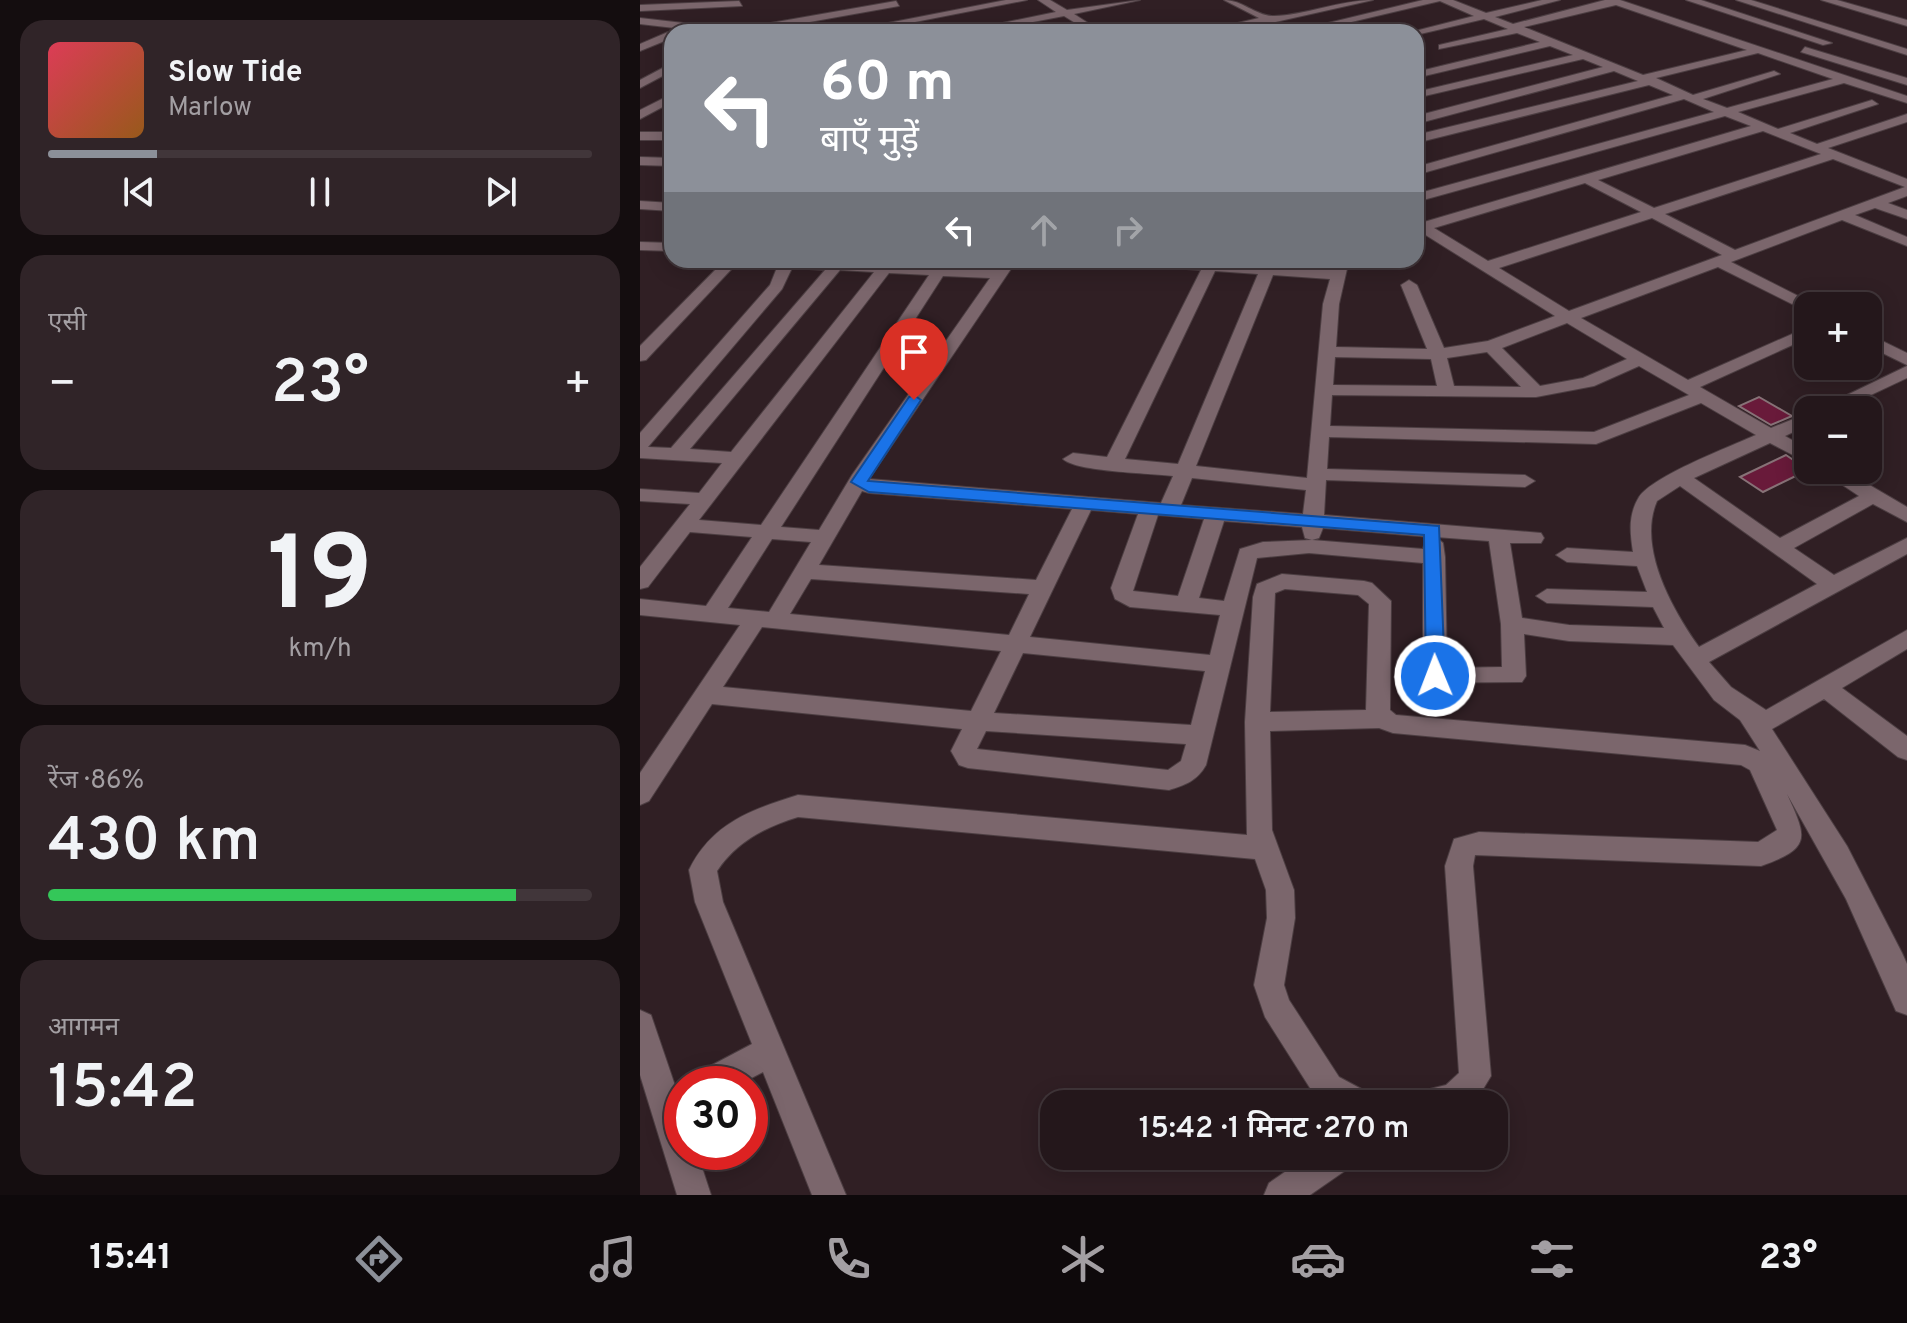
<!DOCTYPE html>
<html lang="hi">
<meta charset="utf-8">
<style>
body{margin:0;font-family:Overpass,"Noto Sans Devanagari",sans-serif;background:#302428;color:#f1f3f6;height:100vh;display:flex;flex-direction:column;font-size:30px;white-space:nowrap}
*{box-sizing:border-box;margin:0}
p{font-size:26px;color:#a39fa3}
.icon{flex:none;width:44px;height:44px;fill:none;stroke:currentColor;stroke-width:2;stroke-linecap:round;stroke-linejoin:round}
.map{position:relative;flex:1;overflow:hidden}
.side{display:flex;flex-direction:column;gap:20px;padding:20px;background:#140d0f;width:640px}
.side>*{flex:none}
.banner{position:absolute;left:24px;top:24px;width:760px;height:244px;border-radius:24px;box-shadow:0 4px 20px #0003,0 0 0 2px #41363a;background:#8c9099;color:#fff;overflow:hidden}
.fabs{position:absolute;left:1154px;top:292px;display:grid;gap:16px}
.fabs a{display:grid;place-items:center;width:88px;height:88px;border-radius:16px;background:#24171b;box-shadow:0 4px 20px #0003,0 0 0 2px #41363a;font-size:40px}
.speed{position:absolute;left:24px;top:1066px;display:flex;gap:16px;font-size:40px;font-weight:700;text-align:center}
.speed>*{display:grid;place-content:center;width:104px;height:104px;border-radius:50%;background:#24171b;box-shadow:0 4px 20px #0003,0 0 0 2px #41363a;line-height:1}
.speed .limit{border:12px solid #d22;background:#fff;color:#111}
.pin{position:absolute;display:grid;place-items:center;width:68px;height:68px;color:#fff;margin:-82px -34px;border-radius:50% 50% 50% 0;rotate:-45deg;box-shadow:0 0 8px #0007}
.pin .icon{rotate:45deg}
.me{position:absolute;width:88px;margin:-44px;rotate:359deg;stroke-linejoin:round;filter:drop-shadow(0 0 6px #0008)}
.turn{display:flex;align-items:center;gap:28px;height:168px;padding:0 24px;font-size:36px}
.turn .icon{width:104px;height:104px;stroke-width:2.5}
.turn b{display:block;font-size:56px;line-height:68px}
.lanes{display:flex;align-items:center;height:76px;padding:0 24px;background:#0003;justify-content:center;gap:40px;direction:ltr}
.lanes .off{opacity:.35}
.big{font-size:60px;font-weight:600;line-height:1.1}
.side .tile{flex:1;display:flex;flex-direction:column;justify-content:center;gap:12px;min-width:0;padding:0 28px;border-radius:24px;background:#302428}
.side .dial{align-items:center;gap:0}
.dial b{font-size:104px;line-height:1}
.song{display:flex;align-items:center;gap:24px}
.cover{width:96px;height:96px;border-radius:12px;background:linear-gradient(135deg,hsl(350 70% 55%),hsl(30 70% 35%))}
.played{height:8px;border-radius:4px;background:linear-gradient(90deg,#8c9099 20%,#41363a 20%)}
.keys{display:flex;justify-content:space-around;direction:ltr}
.heat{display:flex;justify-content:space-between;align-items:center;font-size:44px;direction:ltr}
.charge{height:12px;border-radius:6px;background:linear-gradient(90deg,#34c759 86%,#41363a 0)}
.trip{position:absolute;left:400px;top:1090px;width:468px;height:80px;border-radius:24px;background:#24171b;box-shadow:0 4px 20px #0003,0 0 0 2px #41363a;font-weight:600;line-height:80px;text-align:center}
.tab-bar{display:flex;height:128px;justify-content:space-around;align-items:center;background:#0e090b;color:#a39fa3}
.tab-bar .icon{width:56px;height:56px}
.tab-bar .on{color:#8c9099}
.tab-bar b{font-size:36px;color:#f1f3f6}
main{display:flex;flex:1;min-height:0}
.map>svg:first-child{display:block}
.building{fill:#691a3a;stroke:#877277;stroke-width:2}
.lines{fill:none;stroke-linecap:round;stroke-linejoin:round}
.minor-casing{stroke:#4c3e42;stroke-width:2}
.minor{fill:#7b666c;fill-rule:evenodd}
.route{fill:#1a73e8;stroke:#114b97;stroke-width:2}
</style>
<main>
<section class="side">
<div class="tile">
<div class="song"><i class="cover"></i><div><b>Slow Tide</b><p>Marlow</p></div></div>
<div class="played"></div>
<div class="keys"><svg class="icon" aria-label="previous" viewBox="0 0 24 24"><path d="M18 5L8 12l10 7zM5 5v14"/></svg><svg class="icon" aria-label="pause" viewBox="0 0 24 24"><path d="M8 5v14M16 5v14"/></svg><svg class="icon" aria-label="next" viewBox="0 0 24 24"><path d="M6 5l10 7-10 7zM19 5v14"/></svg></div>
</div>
<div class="tile"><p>एसी</p>
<div class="heat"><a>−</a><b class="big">23°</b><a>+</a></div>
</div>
<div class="tile dial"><b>19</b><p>km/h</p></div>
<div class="tile"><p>रेंज · 86%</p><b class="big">430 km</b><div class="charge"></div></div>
<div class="tile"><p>आगमन</p><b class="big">15:42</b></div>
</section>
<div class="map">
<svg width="1267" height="1195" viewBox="0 0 1267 1195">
<rect width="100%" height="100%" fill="#301f24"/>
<!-- building -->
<g class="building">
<polygon points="1119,397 1152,416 1131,425 1099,406"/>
<polygon points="1146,455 1168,470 1123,492 1100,477"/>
</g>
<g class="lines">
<defs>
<g id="minor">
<polygon points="366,0 387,0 224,32 202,32"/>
<polygon points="398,0 410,0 427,10 500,0 434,14 462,32 450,32 424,16 340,32 319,32 416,12"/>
<path d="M 584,0 C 602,0 615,15 632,16 C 659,17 700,0 733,0 L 631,23 L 559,32 L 619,18 Z"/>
<path d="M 783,0 L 813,0 L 846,13 L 902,0 L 920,0 L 855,17 L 873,24 L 965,0 L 980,0 L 1267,96 L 1267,103 L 1204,83 L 1098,112 L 1138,129 L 1232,100 L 1238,104 L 1150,133 L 1177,144 L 1267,114 L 1267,122 L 1188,148 L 1267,179 L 1267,196 L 1248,203 L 1267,210 L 1267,219 L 1235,208 L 1215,215 L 1267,237 L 1267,246 L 1202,220 L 1091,262 L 1174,304 L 1175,306 L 1168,306 L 1168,312 L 1078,267 L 941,318 L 1048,380 L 1168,327 L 1168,338 L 1060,387 L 1131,428 L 1168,413 L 1168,425 L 1145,436 L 1168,449 L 1168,463 L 1130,443 L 1054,478 L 1140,538 L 1219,496 L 1180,470 L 1204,470 L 1267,507 L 1267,522 L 1233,504 L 1154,548 L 1194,575 L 1267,538 L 1267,554 L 1069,662 L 1091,687 L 1126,710 L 1267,630 L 1267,649 L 1202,688 L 1267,736 L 1267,760 L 1258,757 L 1184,699 L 1132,729 L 1207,846 L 1262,953 L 1267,964 L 1267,1015 L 1256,1011 L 1206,899 L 1147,794 C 1167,838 1172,848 1121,866 L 835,855 L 833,866 L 851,1076 L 834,1104 L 774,1104 L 778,1092 L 806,1085 L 819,1073 L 805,866 L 814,839 L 839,832 L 1118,842 L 1137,830 L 1110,770 L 1101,765 L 753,733 L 739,728 L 630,731 L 632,830 L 654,890 L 655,918 L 644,985 L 649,1000 L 699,1077 L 727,1092 L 731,1104 L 684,1104 L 677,1099 L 625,1017 L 614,985 L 627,918 L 626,890 L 615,859 L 158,817 C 125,827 96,842 77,871 L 83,902 L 206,1195 L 172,1195 L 123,1072 L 100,1084 L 52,1084 L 57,1073 L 112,1044 L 55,902 L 49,870 C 72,823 111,810 158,795 L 607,835 L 605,722 L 613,597 L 617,584 L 642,574 L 724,581 L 732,583 L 751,601 L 750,710 L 756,715 L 1105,745 L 1120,751 L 1100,720 L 1074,700 L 1033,645 L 929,641 L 884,634 L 886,676 L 882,682 L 758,683 L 754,677 L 758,671 L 783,668 L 783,563 L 669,553 L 617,558 L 566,765 C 557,781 545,785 529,790 L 328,768 L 319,765 L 311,751 L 322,729 L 72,704 L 9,801 L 0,805 L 0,773 L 100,625 L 0,615 L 0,599 L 66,606 L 112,537 L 50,532 L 8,587 L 0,589 L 0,567 L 50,504 L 0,501 L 0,489 L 59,493 L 82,463 L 0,458 L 0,433 L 130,285 L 140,260 L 241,263 L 243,260 L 258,260 L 256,264 L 294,266 L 299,260 L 313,260 L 309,267 L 356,269 L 362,260 L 377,260 L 229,479 L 521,503 L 533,476 C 510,473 437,472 423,459 L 433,453 L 467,457 L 561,270 L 472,264 L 465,260 L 622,265 L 625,260 L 639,260 L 637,266 L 692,270 L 695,260 L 709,260 L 699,304 L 696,347 L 787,349 L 761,285 L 769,280 L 777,285 L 804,348 L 848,341 L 915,316 L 776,229 L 776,219 L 784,222 L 1111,126 L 1085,116 L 776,202 L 776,194 L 1074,112 L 1044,99 L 776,175 L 776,167 L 1033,95 L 1009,85 L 776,143 L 776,135 L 998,81 L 974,71 L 776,124 L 776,116 L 963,67 L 943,59 L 776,98 L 776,92 L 933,55 L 910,46 L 776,78 L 776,72 L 900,42 L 877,33 L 799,49 L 799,45 L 868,29 L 844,19 L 776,35 L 771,32 L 834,16 L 800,1 L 669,32 L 651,32 ZM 976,5 L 1107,50 L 1003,75 L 884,27 ZM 1118,53 L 1193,79 L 1087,108 L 1063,99 L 1140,74 L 1134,71 L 1053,95 L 1016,78 ZM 1123,131 L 1181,154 L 1014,208 L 958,180 ZM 1193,159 L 1265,187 L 1095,250 L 1025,214 ZM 945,183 L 1001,212 L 848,261 L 794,228 ZM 1012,218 L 1082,255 L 929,311 L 859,268 ZM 152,268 L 185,270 L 31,448 L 8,447 L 142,289 ZM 200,270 L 234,272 L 91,452 L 50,449 ZM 575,271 L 618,274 L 538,464 L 485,459 ZM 249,273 L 289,275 L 121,525 L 59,520 ZM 633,275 L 690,279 L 683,304 L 667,478 L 556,466 ZM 303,276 L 350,278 L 212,475 L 179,530 L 141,527 ZM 927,323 L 987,359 L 943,378 L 900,386 L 862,348 ZM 847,352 L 881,387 L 814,386 L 807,358 ZM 695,357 L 791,359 L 797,386 L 693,385 ZM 999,366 L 1049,395 L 954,432 L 690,426 L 692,395 L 896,397 L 954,386 ZM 1061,403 L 1116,435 C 1091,446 1013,476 999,497 C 988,515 990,532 993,552 L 927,548 L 916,555 L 927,562 L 997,566 L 1007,592 L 907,589 L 896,596 L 907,603 L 1013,607 L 1024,628 L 929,625 L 882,618 L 870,543 L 901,543 L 904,538 L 901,533 L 684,515 L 686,480 L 885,487 L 895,481 L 885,475 L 687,469 L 689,437 L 956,444 ZM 552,478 L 666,490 L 663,514 L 541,505 ZM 1040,486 L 1177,584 L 1059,647 C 1032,609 997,547 1017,501 ZM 222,491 L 229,493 L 432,509 L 396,580 L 179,565 ZM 451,510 L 498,514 L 471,588 L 475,599 L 490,607 L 580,615 L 570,655 L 390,637 ZM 518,515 L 564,519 L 538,596 L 493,591 ZM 584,521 L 662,527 L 665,538 L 672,540 L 623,542 L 600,549 L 584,601 L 559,598 ZM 683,528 L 791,537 L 786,538 L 783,549 L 672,540 L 679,538 ZM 796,537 L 849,541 L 861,624 L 862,667 L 807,668 L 805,557 L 803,543 ZM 132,539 L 171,542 L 129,612 L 88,608 ZM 171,579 L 389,594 L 369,635 L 150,614 ZM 645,589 L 718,595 L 729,604 L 726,710 L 630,712 L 635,593 ZM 122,627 L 361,651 L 331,711 L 83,687 ZM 383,653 L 565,671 L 551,725 L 354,713 ZM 346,731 L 546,744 L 541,761 L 528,770 L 337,749 Z"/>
<polygon points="1046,0 1061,0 1192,43 1183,45"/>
<polygon points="1096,0 1111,0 1267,49 1267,55"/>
<polygon points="1181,0 1197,0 1267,20 1267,26"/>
<polygon points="99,1 102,6 0,11 0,5"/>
<polygon points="256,1 259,6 114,32 69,32 0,24 0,18 96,29"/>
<polygon points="28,32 36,32 32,32 32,38 0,51 0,44"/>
<polygon points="1165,47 1267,78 1267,85 1161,52"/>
<polygon points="32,63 32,71 0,88 0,80"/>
<polygon points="32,94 32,102 0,119 0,110"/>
<rect x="0" y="132" width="32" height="8"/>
<polygon points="0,157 32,158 32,166 0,165"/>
<polygon points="0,201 32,203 32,211 0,209"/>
<polygon points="0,242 32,243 32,251 0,250"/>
<polygon points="85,260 100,260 6,360 0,361 0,346"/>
<polygon points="1228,334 1267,353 1267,365 1228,346"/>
<polygon points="1267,366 1267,378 1199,410 1176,410"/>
<polygon points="0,1010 11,1015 42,1106 42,1152 57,1152 71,1195 37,1195 0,1075"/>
<polygon points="668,1156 714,1156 709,1168 670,1195 624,1195 629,1183"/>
</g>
</defs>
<!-- minor casing -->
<use href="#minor" class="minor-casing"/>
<!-- minor -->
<use href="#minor" class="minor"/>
</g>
<!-- route -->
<polygon class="route" points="274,395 281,400 228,481 799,526 805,676 795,684 786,676 784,535 229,492 211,482 269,397"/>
</svg>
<div class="fabs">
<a>+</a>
<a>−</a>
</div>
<div class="speed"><div class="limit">30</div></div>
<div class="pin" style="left:274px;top:400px;background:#d93025"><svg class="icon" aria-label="arrive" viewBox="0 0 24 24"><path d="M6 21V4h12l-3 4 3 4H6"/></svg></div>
<svg class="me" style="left:795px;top:676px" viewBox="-20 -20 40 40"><circle r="17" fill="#1a73e8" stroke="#fff" stroke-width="3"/><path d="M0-11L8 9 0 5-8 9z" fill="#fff"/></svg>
<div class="trip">15:42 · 1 मिनट · 270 m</div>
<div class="banner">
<div class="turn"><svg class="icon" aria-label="left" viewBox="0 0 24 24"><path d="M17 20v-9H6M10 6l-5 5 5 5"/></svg><div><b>60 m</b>बाएँ मुड़ें</div></div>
<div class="lanes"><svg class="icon" aria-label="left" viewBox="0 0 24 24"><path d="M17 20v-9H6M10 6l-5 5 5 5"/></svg><svg class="icon off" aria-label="ahead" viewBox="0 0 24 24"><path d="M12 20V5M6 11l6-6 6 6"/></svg><svg class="icon off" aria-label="right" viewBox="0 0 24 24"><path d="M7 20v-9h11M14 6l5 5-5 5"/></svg></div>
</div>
</div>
</main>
<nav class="tab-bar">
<b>15:41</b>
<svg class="icon on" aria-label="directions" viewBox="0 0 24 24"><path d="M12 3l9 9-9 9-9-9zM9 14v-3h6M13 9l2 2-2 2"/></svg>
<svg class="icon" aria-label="music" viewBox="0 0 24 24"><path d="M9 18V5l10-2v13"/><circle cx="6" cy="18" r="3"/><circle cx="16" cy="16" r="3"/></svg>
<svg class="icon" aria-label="phone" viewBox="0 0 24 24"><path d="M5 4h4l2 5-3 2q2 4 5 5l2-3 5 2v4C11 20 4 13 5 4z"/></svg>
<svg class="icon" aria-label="climate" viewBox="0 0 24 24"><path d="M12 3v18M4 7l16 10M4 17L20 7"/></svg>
<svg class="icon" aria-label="car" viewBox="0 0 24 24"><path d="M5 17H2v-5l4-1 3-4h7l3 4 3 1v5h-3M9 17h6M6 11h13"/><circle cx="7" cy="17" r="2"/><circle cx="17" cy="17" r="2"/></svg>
<svg class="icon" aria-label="filters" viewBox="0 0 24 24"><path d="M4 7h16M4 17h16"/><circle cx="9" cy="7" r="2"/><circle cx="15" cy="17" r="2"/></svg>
<b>23°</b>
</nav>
